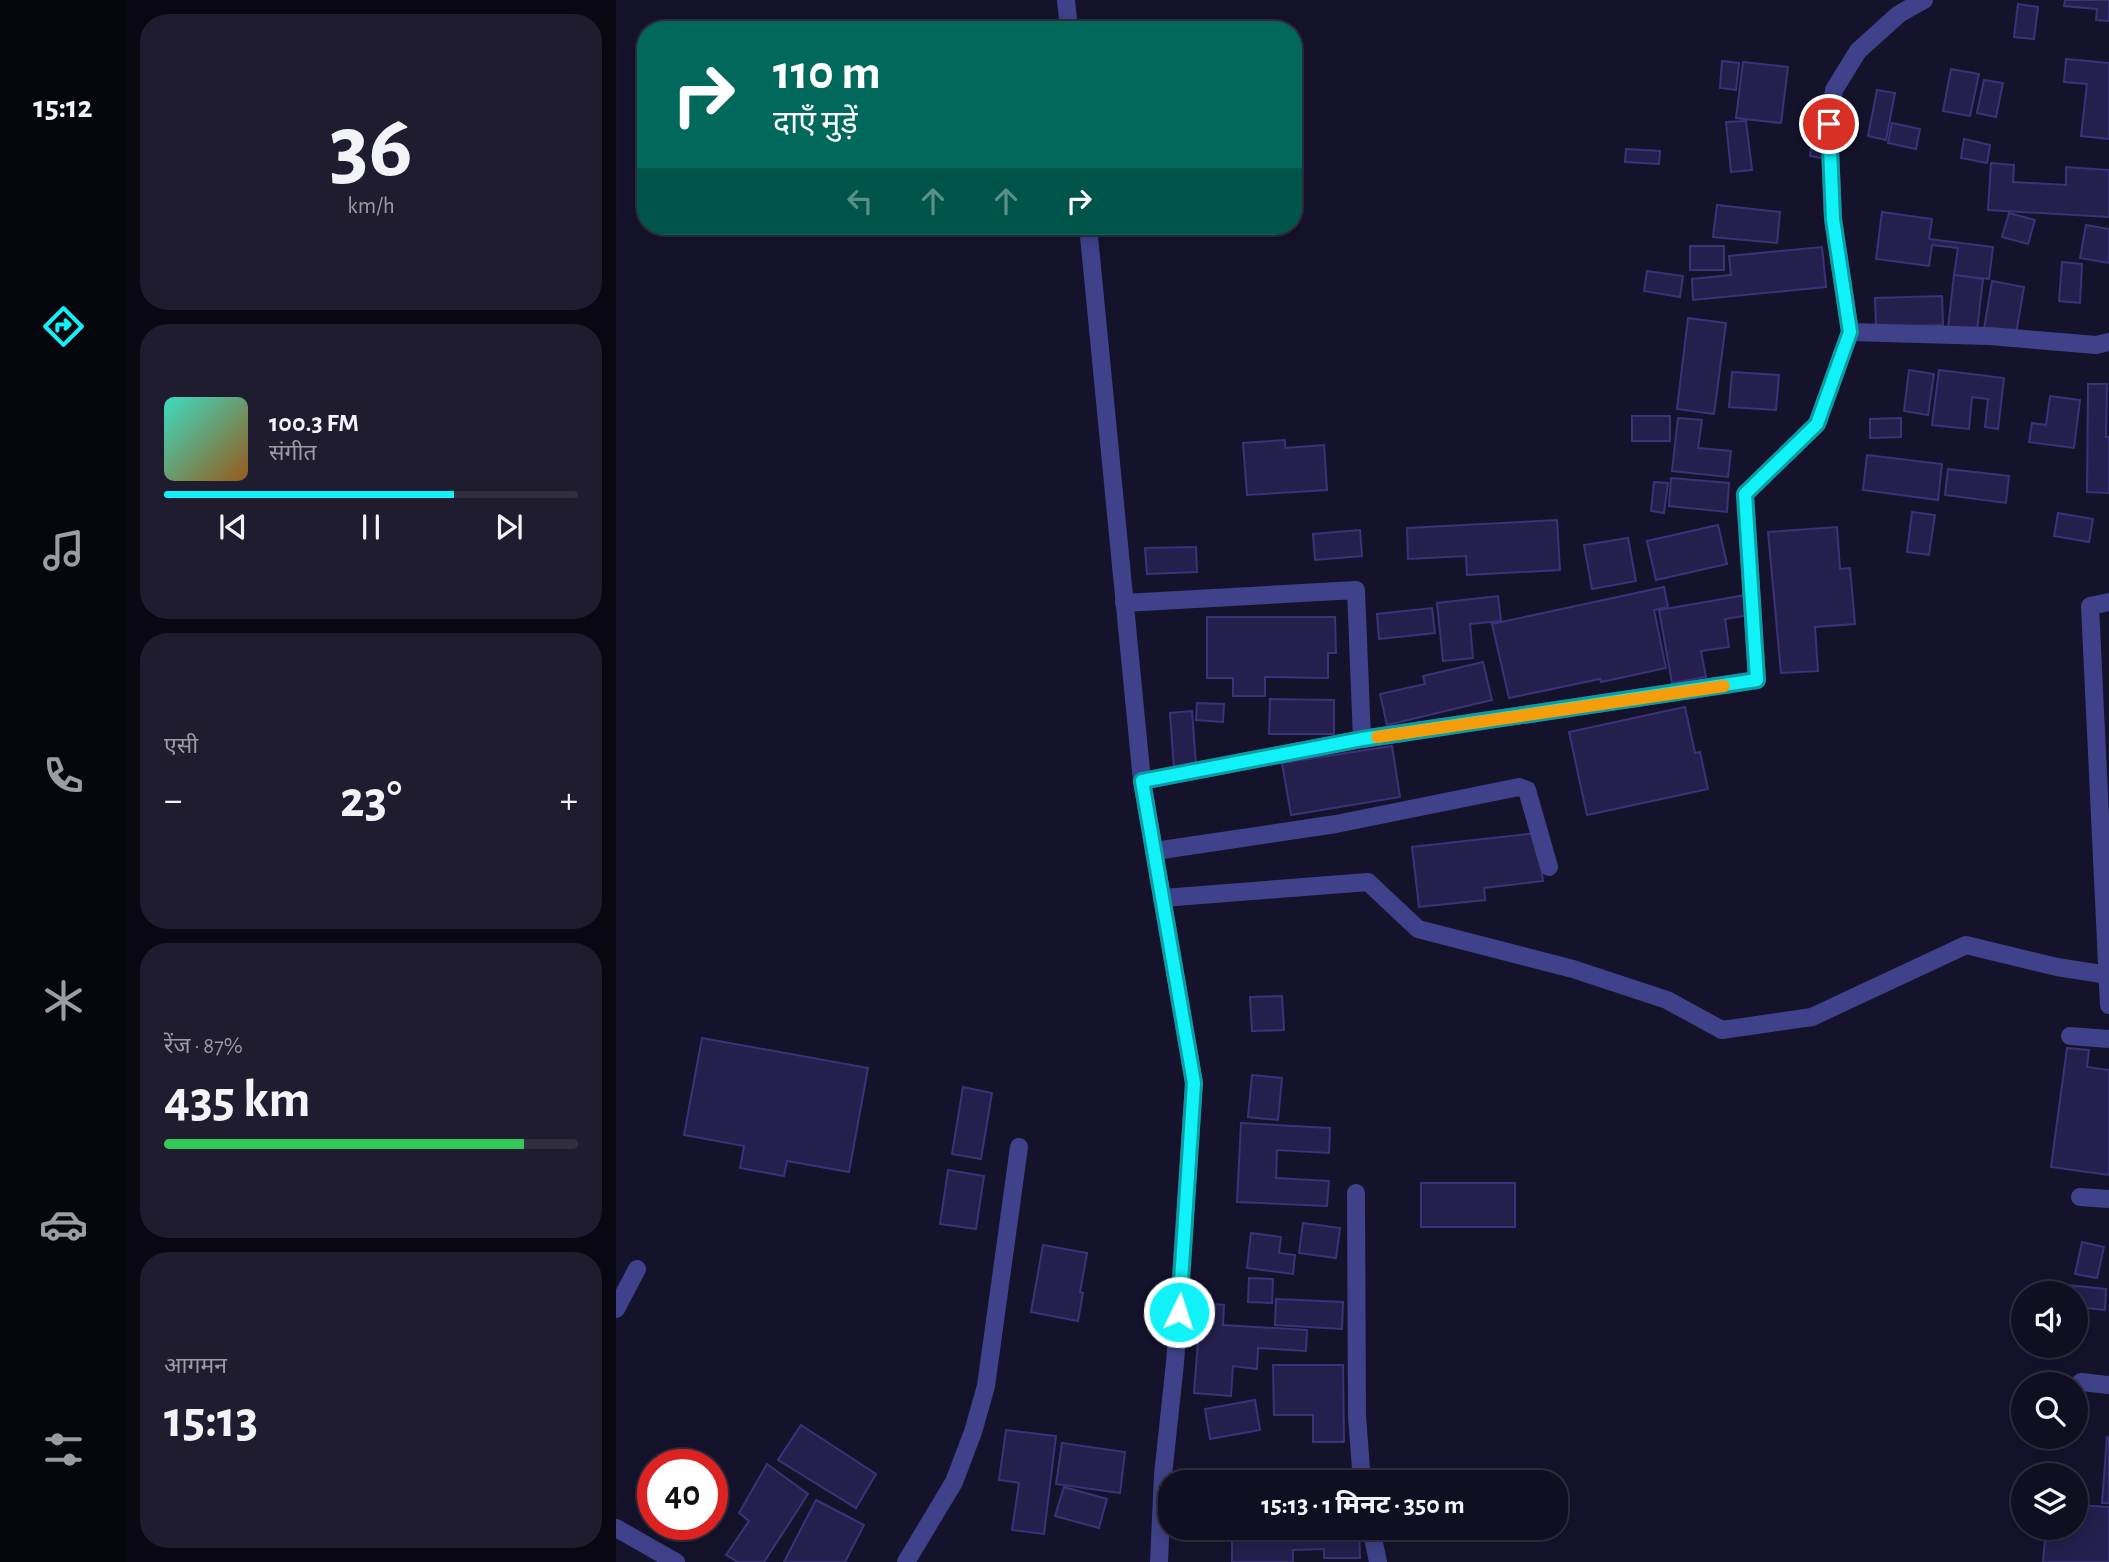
<!DOCTYPE html>
<html lang="hi">
<meta charset="utf-8">
<style>
body{margin:0;font-family:"Alegreya Sans","Noto Sans Devanagari",sans-serif;background:#1e1c2e;color:#f1f3f6;height:100vh;display:flex;flex-direction:column;font-size:26px;white-space:nowrap}
*{box-sizing:border-box;margin:0}
p{font-size:23px;color:#9c9ca5}
.icon{flex:none;width:38px;height:38px;fill:none;stroke:currentColor;stroke-width:2;stroke-linecap:round;stroke-linejoin:round}
.map{position:relative;flex:1;overflow:hidden}
.side{display:flex;flex-direction:column;gap:14px;padding:14px;background:#090812;width:490px}
.side>*{flex:none}
.top-card{position:absolute;left:21px;top:21px;width:665px;height:214px;border-radius:28px;box-shadow:0 4px 18px #0003,0 0 0 2px #302e3f;background:#00695c;color:#fff;overflow:hidden}
.controls{position:absolute;left:1395px;top:1281px;display:grid;gap:14px}
.controls a{display:grid;place-items:center;width:77px;height:77px;border-radius:50%;background:#100e21;box-shadow:0 4px 18px #0003,0 0 0 2px #302e3f;font-size:35px}
.speed{position:absolute;left:21px;top:1449px;display:flex;gap:14px;font-size:35px;font-weight:700;text-align:center}
.speed>*{display:grid;place-content:center;width:91px;height:91px;border-radius:50%;background:#100e21;box-shadow:0 4px 18px #0003,0 0 0 2px #302e3f;line-height:1}
.speed .limit{border:10px solid #d22;background:#fff;color:#111}
.pin{position:absolute;display:grid;place-items:center;width:60px;height:60px;color:#fff;margin:-30px;border:4px solid #fff;border-radius:50%;box-shadow:0 2px 7px #0007}
.me{position:absolute;width:77px;margin:-38px;rotate:4deg;stroke-linejoin:round;filter:drop-shadow(0 0 5px #0008)}
.turn{display:flex;align-items:center;gap:24px;height:147px;padding:0 21px;font-size:32px}
.turn .icon{width:91px;height:91px;stroke-width:2.5}
.turn b{display:block;font-size:49px;line-height:60px}
.lanes{display:flex;align-items:center;height:66px;padding:0 21px;background:#0003;justify-content:center;gap:35px;direction:ltr}
.lanes .off{opacity:.35}
.big{font-size:52px;font-weight:700;line-height:1.1}
.side .tile{flex:1;display:flex;flex-direction:column;justify-content:center;gap:10px;min-width:0;padding:0 24px;border-radius:28px;background:#1e1c2e}
.side .dial{align-items:center;gap:0}
.dial b{font-size:91px;line-height:1}
.song{display:flex;align-items:center;gap:21px}
.cover{width:84px;height:84px;border-radius:10px;background:linear-gradient(135deg,hsl(170 70% 55%),hsl(30 70% 35%))}
.played{height:7px;border-radius:4px;background:linear-gradient(90deg,#11f2f8 70%,#302e3f 70%)}
.keys{display:flex;justify-content:space-around;direction:ltr}
.heat{display:flex;justify-content:space-between;align-items:center;font-size:38px;direction:ltr}
.charge{height:10px;border-radius:5px;background:linear-gradient(90deg,#34c759 87%,#302e3f 0)}
.trip{position:absolute;left:542px;top:1470px;width:410px;height:70px;border-radius:28px;background:#100e21;box-shadow:0 4px 18px #0003,0 0 0 2px #302e3f;font-weight:700;line-height:70px;text-align:center}
main{display:flex;flex:1;min-height:0}
.menu{display:flex;flex-direction:column;width:126px;justify-content:space-around;align-items:center;background:#06060d;color:#9c9ca5}
.menu .icon{width:49px;height:49px}
.menu .on{color:#11f2f8}
.menu b{font-size:32px;color:#f1f3f6}
.map>svg:first-child{display:block}
.building{fill:#251f4d;stroke:#3b3278;stroke-width:2}
.lines{fill:none;stroke-linecap:round;stroke-linejoin:round}
.minor{stroke:#3f428a;stroke-width:18}
.tertiary{stroke:#3f428a;stroke-width:18}
.route-casing{stroke:#0b9da1;stroke-width:18}
.route{stroke:#11f2f8;stroke-width:12}
.slow{stroke:#f59e0b;stroke-width:12}
</style>
<main>
<nav class="menu">
<b>15:12</b>
<svg class="icon on" aria-label="directions" viewBox="0 0 24 24"><path d="M12 3l9 9-9 9-9-9zM9 14v-3h6M13 9l2 2-2 2"/></svg>
<svg class="icon" aria-label="music" viewBox="0 0 24 24"><path d="M9 18V5l10-2v13"/><circle cx="6" cy="18" r="3"/><circle cx="16" cy="16" r="3"/></svg>
<svg class="icon" aria-label="phone" viewBox="0 0 24 24"><path d="M5 4h4l2 5-3 2q2 4 5 5l2-3 5 2v4C11 20 4 13 5 4z"/></svg>
<svg class="icon" aria-label="climate" viewBox="0 0 24 24"><path d="M12 3v18M4 7l16 10M4 17L20 7"/></svg>
<svg class="icon" aria-label="car" viewBox="0 0 24 24"><path d="M5 17H2v-5l4-1 3-4h7l3 4 3 1v5h-3M9 17h6M6 11h13"/><circle cx="7" cy="17" r="2"/><circle cx="17" cy="17" r="2"/></svg>
<svg class="icon" aria-label="filters" viewBox="0 0 24 24"><path d="M4 7h16M4 17h16"/><circle cx="9" cy="7" r="2"/><circle cx="15" cy="17" r="2"/></svg>
</nav>
<section class="side">
<div class="tile dial"><b>36</b><p>km/h</p></div>
<div class="tile">
<div class="song"><i class="cover"></i><div><b>100.3 FM</b><p>संगीत</p></div></div>
<div class="played"></div>
<div class="keys"><svg class="icon" aria-label="previous" viewBox="0 0 24 24"><path d="M18 5L8 12l10 7zM5 5v14"/></svg><svg class="icon" aria-label="pause" viewBox="0 0 24 24"><path d="M8 5v14M16 5v14"/></svg><svg class="icon" aria-label="next" viewBox="0 0 24 24"><path d="M6 5l10 7-10 7zM19 5v14"/></svg></div>
</div>
<div class="tile"><p>एसी</p>
<div class="heat"><a>−</a><b class="big">23°</b><a>+</a></div>
</div>
<div class="tile"><p>रेंज · 87%</p><b class="big">435 km</b><div class="charge"></div></div>
<div class="tile"><p>आगमन</p><b class="big">15:13</b></div>
</section>
<div class="map">
<svg width="1493" height="1562" viewBox="0 0 1493 1562">
<rect width="100%" height="100%" fill="#15132c"/>
<!-- building -->
<g class="building">
<polygon points="1449,0 1493,0 1493,21 1480,20 1481,9 1448,6"/>
<polygon points="1402,4 1422,7 1418,39 1398,37"/>
<polygon points="1450,59 1493,63 1493,139 1465,136 1471,84 1448,82"/>
<polygon points="1106,61 1123,63 1120,90 1104,88"/>
<polygon points="1127,62 1172,67 1165,123 1120,118"/>
<polygon points="1335,69 1363,74 1354,116 1327,111"/>
<polygon points="1368,80 1387,83 1380,117 1361,113"/>
<polygon points="1261,90 1279,93 1270,140 1252,136"/>
<polygon points="1130,121 1136,170 1115,172 1110,122"/>
<polygon points="1276,123 1304,129 1300,149 1272,143"/>
<polygon points="1197,130 1210,132 1206,158 1194,156"/>
<polygon points="1348,139 1374,145 1371,163 1345,158"/>
<polygon points="1010,149 1044,151 1043,164 1009,162"/>
<polygon points="1375,163 1398,165 1397,182 1450,185 1450,167 1493,170 1493,217 1372,210"/>
<polygon points="1101,205 1164,212 1161,243 1097,237"/>
<polygon points="1266,212 1316,219 1313,239 1377,247 1373,279 1338,275 1342,248 1316,245 1313,266 1260,259"/>
<polygon points="1393,213 1419,220 1412,244 1386,237"/>
<polygon points="1470,225 1493,229 1493,263 1464,258"/>
<rect x="1074" y="246" width="34" height="24"/>
<polygon points="1206,247 1210,287 1077,300 1076,279 1115,275 1113,256"/>
<polygon points="1446,262 1466,264 1464,303 1443,301"/>
<polygon points="1031,271 1067,276 1064,297 1028,291"/>
<polygon points="1338,275 1367,279 1361,331 1332,328"/>
<polygon points="1376,281 1408,287 1400,334 1368,329"/>
<polygon points="1326,296 1327,325 1260,327 1259,298"/>
<polygon points="1072,318 1110,323 1098,414 1061,409"/>
<polygon points="1293,370 1318,374 1312,415 1288,411"/>
<polygon points="1323,370 1388,378 1382,429 1369,427 1372,399 1356,397 1353,429 1316,425"/>
<polygon points="1116,372 1163,375 1160,410 1113,407"/>
<polygon points="1472,384 1491,384 1490,437 1493,437 1493,493 1471,492"/>
<polygon points="1434,396 1464,400 1458,448 1413,442 1416,423 1430,425"/>
<rect x="1016" y="416" width="38" height="25"/>
<polygon points="1062,418 1086,420 1082,448 1115,451 1112,477 1056,471"/>
<polygon points="1285,418 1285,437 1254,438 1254,419"/>
<polygon points="669,440 669,448 708,445 711,490 631,495 627,443"/>
<polygon points="1251,455 1326,464 1322,500 1247,490"/>
<polygon points="1332,469 1393,476 1390,503 1329,495"/>
<polygon points="1055,478 1113,483 1111,512 1053,506"/>
<polygon points="1038,482 1052,483 1048,513 1035,511"/>
<polygon points="1296,512 1319,515 1313,555 1291,552"/>
<polygon points="1442,513 1477,519 1473,542 1438,536"/>
<polygon points="941,520 944,570 851,575 850,556 792,559 791,528"/>
<polygon points="1102,525 1111,564 1040,580 1031,541"/>
<polygon points="1221,527 1224,569 1234,568 1239,624 1199,627 1202,671 1165,673 1152,532"/>
<polygon points="744,530 746,556 699,560 697,534"/>
<polygon points="1012,538 1020,581 976,589 968,545"/>
<polygon points="580,547 581,572 531,574 529,548"/>
<polygon points="1048,587 1052,607 1038,610 1050,668 985,682 984,679 893,698 876,624"/>
<polygon points="1130,595 1134,615 1109,619 1113,647 1085,651 1090,677 1056,683 1043,610"/>
<polygon points="882,596 885,621 854,624 857,658 827,661 821,603"/>
<polygon points="816,608 819,633 763,639 761,614"/>
<polygon points="591,617 719,617 720,653 712,653 712,678 649,677 649,696 617,696 617,678 591,678"/>
<polygon points="867,662 876,700 771,725 764,694 809,684 807,676"/>
<polygon points="654,699 718,700 718,734 653,734"/>
<polygon points="581,703 608,704 607,722 580,720"/>
<polygon points="1069,707 1079,753 1084,752 1092,789 971,815 953,732"/>
<polygon points="576,711 580,766 558,768 554,713"/>
<polygon points="776,746 784,797 675,815 666,763"/>
<polygon points="921,833 927,881 868,888 869,900 803,907 796,847"/>
<polygon points="666,996 668,1030 636,1031 634,997"/>
<polygon points="86,1038 252,1068 233,1172 171,1161 168,1176 124,1168 128,1146 68,1135"/>
<polygon points="1451,1048 1473,1050 1471,1067 1493,1070 1493,1175 1435,1167"/>
<polygon points="636,1075 666,1078 662,1120 632,1117"/>
<polygon points="347,1087 376,1093 365,1159 336,1154"/>
<polygon points="625,1123 714,1128 713,1153 661,1150 660,1178 713,1181 711,1206 621,1202"/>
<polygon points="332,1170 368,1176 360,1229 324,1224"/>
<rect x="805" y="1183" width="94" height="44"/>
<polygon points="687,1223 724,1228 720,1258 683,1253"/>
<polygon points="635,1233 665,1237 663,1253 679,1255 677,1274 631,1268"/>
<polygon points="1466,1242 1488,1247 1481,1278 1459,1274"/>
<polygon points="427,1245 471,1253 464,1292 467,1293 462,1321 415,1312"/>
<polygon points="633,1278 657,1279 656,1303 632,1302"/>
<polygon points="1451,1285 1490,1289 1489,1310 1460,1307 1460,1293 1450,1293"/>
<polygon points="660,1299 727,1302 726,1329 659,1325"/>
<polygon points="585,1303 608,1305 607,1325 691,1330 690,1351 642,1348 641,1369 617,1366 615,1396 578,1393"/>
<polygon points="657,1365 727,1365 728,1442 697,1442 697,1415 658,1415"/>
<polygon points="639,1400 644,1430 594,1439 589,1409"/>
<polygon points="185,1425 260,1474 240,1508 162,1460"/>
<polygon points="390,1430 440,1436 428,1534 396,1530 403,1483 383,1480"/>
<polygon points="1491,1437 1493,1438 1493,1503 1486,1503"/>
<polygon points="446,1443 509,1452 504,1493 440,1484"/>
<polygon points="151,1464 192,1494 148,1562 122,1562 110,1555 133,1521 123,1513"/>
<polygon points="687,1474 687,1482 615,1482 614,1475"/>
<polygon points="448,1487 491,1499 483,1528 439,1516"/>
<polygon points="200,1500 248,1525 229,1562 168,1562"/>
<polygon points="1460,1505 1493,1507 1493,1562 1427,1562 1430,1528 1460,1528"/>
<polygon points="616,1528 743,1528 744,1558 708,1558 708,1549 677,1550 677,1562 616,1562"/>
</g>
<g class="lines">
<!-- minor -->
<g class="minor">
<polyline points="1234,332 1373,336 1480,345 1493,342"/>
<polyline points="1493,602 1474,606 1493,1005"/>
<polyline points="508,603 740,590 746,739"/>
<polyline points="526,781 746,739 1141,680 1129,494 1201,424 1234,332 1217,219 1213,124 1218,90 1242,51 1283,14 1308,0"/>
<polyline points="539,851 720,824 903,787 911,790 933,867"/>
<polyline points="547,898 752,882 802,929 957,969 1051,1000 1106,1030 1196,1017 1350,945 1441,967 1492,975"/>
<polyline points="1454,1036 1493,1039"/>
<polyline points="740,1193 741,1416 746,1482"/>
<polyline points="1464,1197 1493,1199"/>
<polyline points="0,1309 21,1269"/>
<polyline points="1465,1382 1493,1385"/>
<polyline points="0,1528 60,1562"/>
<polyline points="755,1528 762,1562"/>
<polyline points="290,1562 338,1482 357,1432 370,1386 403,1147"/>
</g>
<!-- tertiary -->
<g class="tertiary">
<polyline points="450,0 453,30"/>
<polyline points="472,226 526,781 578,1083 559,1363 547,1475 543,1562"/>
</g>
</g>
<g class="lines">
<defs>
<polyline id="route" points="563,1312 578,1083 526,781 746,739 1141,680 1129,494 1201,424 1234,332 1217,219 1213,124"/>
</defs>
<!-- route casing -->
<use href="#route" class="route-casing"/>
<!-- route -->
<use href="#route" class="route"/>
<!-- slow -->
<polyline class="slow" points="761,737 1108,686"/>
</g>
</svg>
<div class="controls">
<a><svg class="icon" aria-label="sound" viewBox="0 0 24 24"><path d="M4 9h4l5-4v14l-5-4H4zM17 9q2 3 0 6"/></svg></a>
<a><svg class="icon" aria-label="search" viewBox="0 0 24 24"><circle cx="10" cy="10" r="6"/><path d="M15 15l6 6"/></svg></a>
<a><svg class="icon" aria-label="layers" viewBox="0 0 24 24"><path d="M12 4l9 5-9 5-9-5zM3 14l9 5 9-5"/></svg></a>
</div>
<div class="speed"><div class="limit">40</div></div>
<div class="pin" style="left:1213px;top:124px;background:#d93025"><svg class="icon" aria-label="arrive" viewBox="0 0 24 24"><path d="M6 21V4h12l-3 4 3 4H6"/></svg></div>
<svg class="me" style="left:563px;top:1312px" viewBox="-20 -20 40 40"><circle r="17" fill="#11f2f8" stroke="#fff" stroke-width="3"/><path d="M0-11L8 9 0 5-8 9z" fill="#fff"/></svg>
<div class="trip">15:13 · 1 मिनट · 350 m</div>
<div class="top-card">
<div class="turn"><svg class="icon" aria-label="right" viewBox="0 0 24 24"><path d="M7 20v-9h11M14 6l5 5-5 5"/></svg><div><b>110 m</b>दाएँ मुड़ें</div></div>
<div class="lanes"><svg class="icon off" aria-label="left" viewBox="0 0 24 24"><path d="M17 20v-9H6M10 6l-5 5 5 5"/></svg><svg class="icon off" aria-label="ahead" viewBox="0 0 24 24"><path d="M12 20V5M6 11l6-6 6 6"/></svg><svg class="icon off" aria-label="ahead" viewBox="0 0 24 24"><path d="M12 20V5M6 11l6-6 6 6"/></svg><svg class="icon" aria-label="right" viewBox="0 0 24 24"><path d="M7 20v-9h11M14 6l5 5-5 5"/></svg></div>
</div>
</div>
</main>
